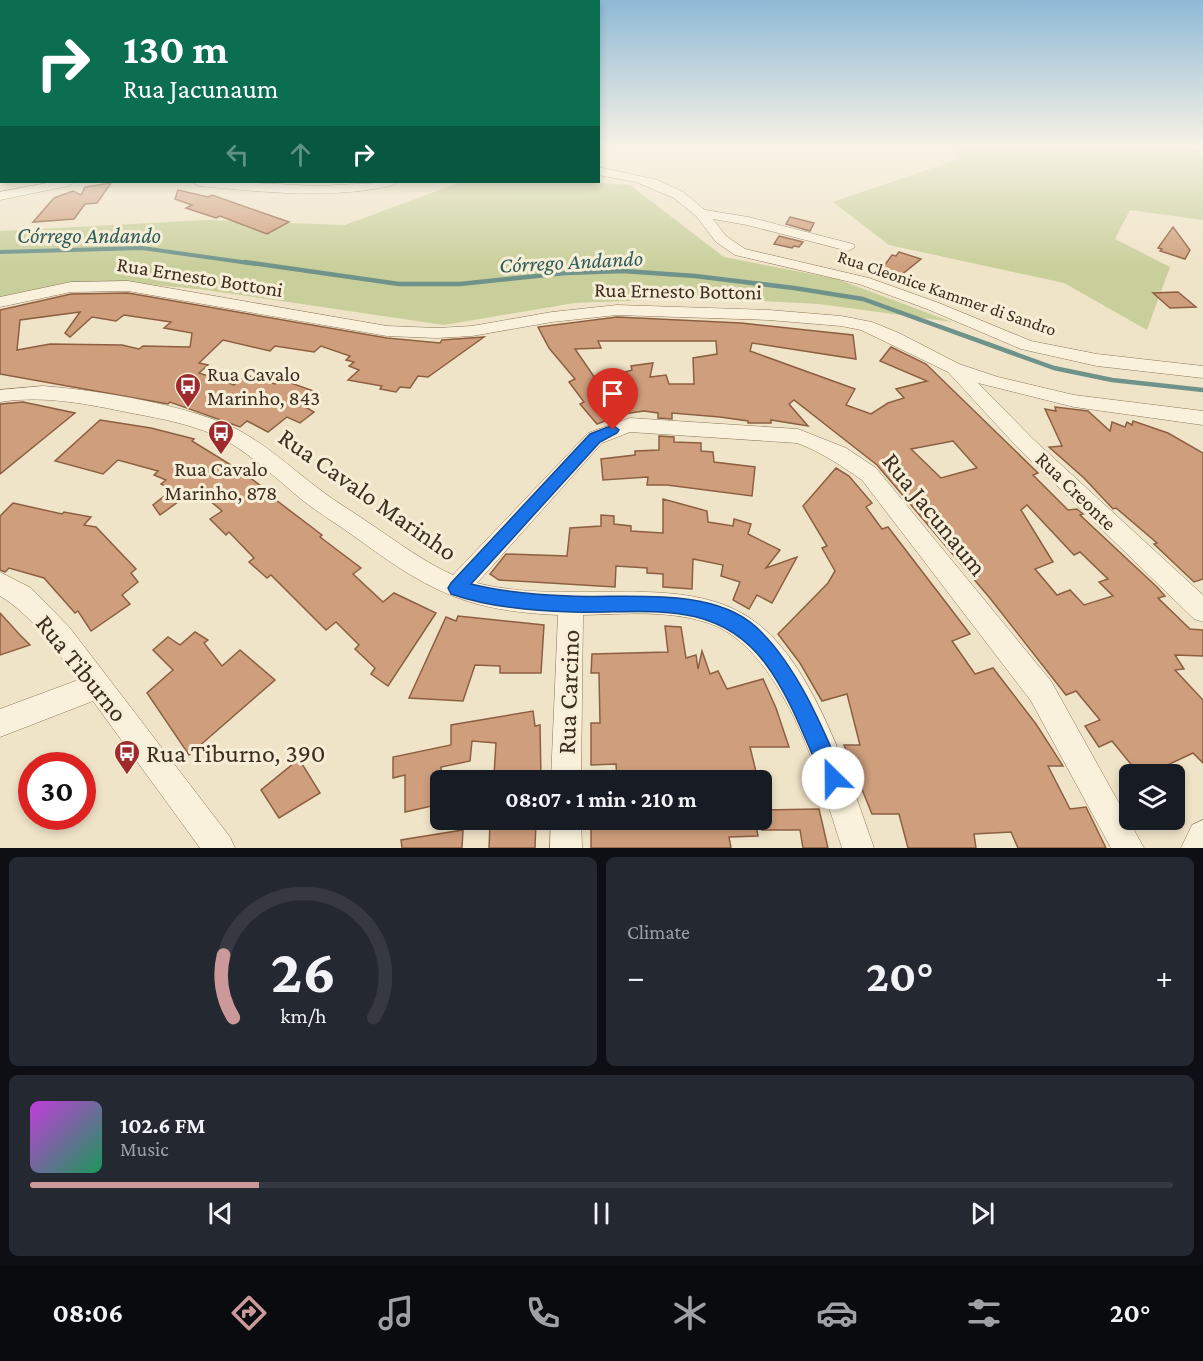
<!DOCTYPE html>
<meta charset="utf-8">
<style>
body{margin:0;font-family:"Crimson Pro",serif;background:#242831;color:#f1f3f6;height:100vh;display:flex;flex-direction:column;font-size:22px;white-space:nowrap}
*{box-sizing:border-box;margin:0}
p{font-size:20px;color:#9ea1a6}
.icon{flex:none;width:33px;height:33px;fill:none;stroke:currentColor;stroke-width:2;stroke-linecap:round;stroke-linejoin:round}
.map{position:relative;height:848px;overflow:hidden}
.side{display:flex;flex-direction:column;gap:9px;padding:9px;background:#0d0f14;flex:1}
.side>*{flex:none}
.banner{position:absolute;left:0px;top:0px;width:600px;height:183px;box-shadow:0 3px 9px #0003;background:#0b6e4f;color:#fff;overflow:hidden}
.tools{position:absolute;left:1119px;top:764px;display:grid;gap:12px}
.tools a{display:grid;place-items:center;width:66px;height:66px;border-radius:9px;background:#171b24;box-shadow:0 3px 9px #0003;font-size:30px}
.speed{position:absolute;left:18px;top:752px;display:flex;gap:12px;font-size:30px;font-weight:700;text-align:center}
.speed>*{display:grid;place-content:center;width:78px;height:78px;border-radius:50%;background:#171b24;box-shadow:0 3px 9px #0003;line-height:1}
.speed .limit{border:9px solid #d22;background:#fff;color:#111}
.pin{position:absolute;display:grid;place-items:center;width:51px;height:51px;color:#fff;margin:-62px -26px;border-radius:50% 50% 50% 0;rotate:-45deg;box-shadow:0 0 6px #0007}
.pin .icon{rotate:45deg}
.me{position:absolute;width:66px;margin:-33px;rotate:337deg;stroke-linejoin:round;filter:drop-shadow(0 0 4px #0008)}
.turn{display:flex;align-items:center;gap:21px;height:126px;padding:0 24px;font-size:27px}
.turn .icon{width:78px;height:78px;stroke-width:2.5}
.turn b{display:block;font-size:42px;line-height:51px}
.lanes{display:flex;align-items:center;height:57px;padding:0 24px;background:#0003;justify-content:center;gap:30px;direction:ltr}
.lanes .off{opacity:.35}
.big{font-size:45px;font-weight:700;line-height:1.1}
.side .card{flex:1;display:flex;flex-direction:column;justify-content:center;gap:9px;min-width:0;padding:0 21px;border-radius:9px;background:#242831}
.side .dial{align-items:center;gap:0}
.dial svg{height:156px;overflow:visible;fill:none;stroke:#363941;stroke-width:7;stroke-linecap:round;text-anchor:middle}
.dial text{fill:#f1f3f6;stroke:none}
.song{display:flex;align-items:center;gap:18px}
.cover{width:72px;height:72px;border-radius:9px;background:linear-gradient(135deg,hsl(290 70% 55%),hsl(150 70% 35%))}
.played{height:6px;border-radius:3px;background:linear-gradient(90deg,#cc999b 20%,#363941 20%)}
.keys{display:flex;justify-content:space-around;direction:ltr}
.heat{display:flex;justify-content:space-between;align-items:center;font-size:33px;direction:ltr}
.side .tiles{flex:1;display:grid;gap:9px;grid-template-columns:1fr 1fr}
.card:last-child{grid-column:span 2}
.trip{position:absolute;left:430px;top:770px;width:342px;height:60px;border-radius:9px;background:#171b24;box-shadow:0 3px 9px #0003;font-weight:700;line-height:60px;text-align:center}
.menu{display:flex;height:96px;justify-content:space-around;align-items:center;background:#090b0e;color:#9ea1a6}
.menu .icon{width:42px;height:42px}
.menu .selected{color:#cc999b}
.menu b{font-size:27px;color:#f1f3f6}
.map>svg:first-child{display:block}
.green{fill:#c9cf9b}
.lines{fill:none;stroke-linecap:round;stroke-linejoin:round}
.stream-far1{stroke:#6f938a;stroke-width:4}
.stream{stroke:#6f938a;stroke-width:4.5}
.building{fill:#cf9f7d;stroke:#8d5f41;stroke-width:1.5;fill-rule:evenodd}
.minor-casing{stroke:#8d765c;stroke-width:1}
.minor{fill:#faf1dc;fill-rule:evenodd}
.route{fill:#1a73e8;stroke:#114b97;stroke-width:1.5}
.labels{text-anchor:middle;stroke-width:6;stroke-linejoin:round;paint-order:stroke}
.far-street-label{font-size:18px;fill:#3d2e20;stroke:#f7eed8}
.street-label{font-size:21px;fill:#3d2e20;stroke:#f7eed8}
.poi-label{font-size:21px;fill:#3d2e20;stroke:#f7eed8;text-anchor:start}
.water-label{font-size:22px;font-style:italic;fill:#2f5d5a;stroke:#f7eed8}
.near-street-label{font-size:26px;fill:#3d2e20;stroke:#f7eed8}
.near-poi-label{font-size:26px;fill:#3d2e20;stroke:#f7eed8;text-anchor:start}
</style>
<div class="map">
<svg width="1203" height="848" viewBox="0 0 1203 848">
<rect width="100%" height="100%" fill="#f0e4c8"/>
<!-- green -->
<g class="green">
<polygon points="951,148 1197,148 1203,153 1203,220 1130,210 1115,239 1170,267 1147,330 1064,283 889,245 833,202 959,159"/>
<polygon points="461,182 586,182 630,185 724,257 837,279 952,322 819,304 703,298 574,303 444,325 206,290 126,282 0,298 0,231 206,220 345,225"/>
</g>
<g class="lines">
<!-- stream-far1 -->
<polyline class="stream-far1" points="0,252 142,248 256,264"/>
<!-- stream -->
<polyline class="stream" points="245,262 399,284 460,284 565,273 623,271 695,276 794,288 863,299 1054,368 1112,380 1203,390"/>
</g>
<!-- building -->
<g class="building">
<polygon points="111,183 97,203 85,204 74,219 33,222 54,198 73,191 81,195 85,187"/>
<polygon points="178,190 208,197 212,195 289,222 267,234 220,216 216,218 186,208 192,205 175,199"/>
<polygon points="790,217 814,223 810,231 786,224"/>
<polygon points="1173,227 1190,250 1185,259 1160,251 1162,249 1158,248"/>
<polygon points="779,236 803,242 799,247 794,246 792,248 774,244"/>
<polygon points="899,252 921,259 900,276 881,270 892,255 896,256"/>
<polygon points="1178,292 1196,307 1170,308 1153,293"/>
<path d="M 128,293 L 387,338 L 440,343 L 442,340 L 484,337 L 428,377 L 418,376 L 410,388 L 400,387 L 396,392 L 380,389 L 382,386 L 348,380 L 359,370 L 349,366 L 354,362 L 346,360 L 350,356 L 321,346 L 314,352 L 275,346 L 270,351 L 223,340 L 199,363 L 208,365 L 199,373 L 234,385 L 246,375 L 275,384 L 280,379 L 319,393 L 302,405 L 314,412 L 300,423 L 287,417 L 268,432 L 247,421 L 240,427 L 170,402 L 168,404 L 0,374 L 0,310 L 71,294 ZM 80,312 L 65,333 L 70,337 L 92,317 L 116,321 L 124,315 L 171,322 L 164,328 L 192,333 L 190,347 L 143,346 L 139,349 L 122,345 L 50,344 L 17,350 L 20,320 Z"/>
<path d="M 617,317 L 741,323 L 853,335 L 856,359 L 752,343 L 750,351 L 855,389 L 846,405 L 871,414 L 888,403 L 904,398 L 896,389 L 927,381 L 880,361 L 891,347 L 926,364 L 1038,473 L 1033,475 L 1068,510 L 1077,509 L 1083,514 L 1080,515 L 1157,587 L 1165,596 L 1158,598 L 1190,629 L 1203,630 L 1203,656 L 1175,655 L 1184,669 L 1175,670 L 1203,700 L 1203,763 L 1193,753 L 1157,770 L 1139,774 L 1112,741 L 1099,747 L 1085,726 L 1100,720 L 1076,691 L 1066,695 L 989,597 L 877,465 L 794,400 L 789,404 L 808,426 L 771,420 L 771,423 L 748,423 L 748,421 L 720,417 L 672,413 L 672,419 L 658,418 L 658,413 L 644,411 L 623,414 L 597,424 L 580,404 L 584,402 L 569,382 L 575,379 L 549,348 L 538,327 ZM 598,341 L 716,341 L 717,354 L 693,358 L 694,384 L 669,384 L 666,375 L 650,377 L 653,363 L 631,366 L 632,370 L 597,381 L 575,349 L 601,348 ZM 953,441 L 977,468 L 941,478 L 911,449 ZM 1027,505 L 1074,555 L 1080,552 L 1108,579 L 1099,582 L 1113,596 L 1084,605 L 1070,590 L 1057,595 L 1035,569 L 1053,562 L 1021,510 Z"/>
<polygon points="23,402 75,413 0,474 0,404"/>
<polygon points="1055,407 1088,411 1110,431 1112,422 1125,427 1127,422 1132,425 1133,421 1168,433 1203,453 1203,579 1194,582 1154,544 1157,543 1116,508 1113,509 1084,478 1049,447 1062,446 1045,409 1056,411"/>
<polygon points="100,420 151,428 194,439 192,441 241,471 269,492 278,498 276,500 322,535 320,537 361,568 353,574 383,602 394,593 436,613 388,686 371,674 375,668 355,649 359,645 336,622 326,630 271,575 267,578 249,562 254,558 229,532 226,535 210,519 222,511 196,489 160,515 153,505 172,490 161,484 166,480 154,475 158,471 118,460 103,474 55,461"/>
<polygon points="659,436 674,437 674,442 701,443 701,451 713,452 714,462 755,467 752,496 667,485 647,485 648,477 603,480 601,459 635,455 635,451 659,450"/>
<polygon points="836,468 849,476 872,503 866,507 882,529 888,527 970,634 952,641 975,674 993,668 1036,724 1063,766 1048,766 1070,809 1086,807 1106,848 1018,848 1011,832 974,834 976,848 908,848 899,814 872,814 844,745 860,745 847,694 822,701 800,663 778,634 828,583 835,571 822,548 827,546 803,506"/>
<polygon points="663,499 707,511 708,522 733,526 734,519 751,524 748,534 780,550 766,568 797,557 772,603 757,595 749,609 733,600 740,582 721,576 723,565 693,559 692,589 663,587 663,574 647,573 647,568 616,566 615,587 499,580 490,574 506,554 567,556 570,528 601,526 601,515 614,516 614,524 631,526 631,531 663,533"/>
<polygon points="13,503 62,514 64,512 91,517 84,525 96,527 136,569 131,573 138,582 122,595 130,604 91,631 78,611 75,613 44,578 9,568 5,572 0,570 0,516"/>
<polygon points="0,613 20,635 30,645 0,655"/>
<polygon points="458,616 544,625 541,673 500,673 500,666 475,665 463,701 409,698 446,617 456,621"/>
<polygon points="665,626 681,627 686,658 696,655 698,669 702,651 710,674 718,671 727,689 763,679 776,708 789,747 750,747 758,780 617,780 616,764 591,765 591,723 600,723 599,673 591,673 592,654 668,652"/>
<polygon points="195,632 208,640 204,643 222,666 240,650 275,680 189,755 147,693 173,670 153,650 168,637 180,645"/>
<polygon points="533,711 535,726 540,725 541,780 509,780 509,772 494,775 496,743 472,741 470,761 441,767 441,804 405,812 405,775 393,778 393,757 451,745 451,725"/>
<polygon points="299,759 320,793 279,818 261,790"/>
<polygon points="819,809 828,848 803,848 800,830 762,830 762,810"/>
<polygon points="591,819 755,819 758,836 729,837 731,848 591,848"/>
<polygon points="536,822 535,848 489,848 490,824"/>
<polygon points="463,830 462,848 402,848 401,840"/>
</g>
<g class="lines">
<defs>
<g id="minor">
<polygon points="598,167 658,180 683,192 705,210 748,217 853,244 855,247 848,251 747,225 713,219 726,236 745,249 869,278 939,303 1031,341 1097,354 1203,366 1203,378 1097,366 1021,349 927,309 859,284 735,255 716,242 696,216 674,198 636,182 598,175"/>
<polygon points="52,182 74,182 68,186 0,200 0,192"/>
<path d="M 193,182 L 234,182 L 318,186 L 396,182 L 394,185 C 330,200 264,192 199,186 Z"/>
<polygon points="128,281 387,326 437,328 472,326 552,312 617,305 769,310 841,316 872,322 899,333 959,364 998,377 1074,395 1203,411 1203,425 1074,407 978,383 1033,439 1203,595 1203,622 1194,619 1019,449 948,372 861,330 841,326 769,320 617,315 552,322 472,336 437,338 387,336 128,291 71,292 0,307 0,297 71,282"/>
<path d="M 43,386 C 98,390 195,406 242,432 C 270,448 294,470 319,489 C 336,502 355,513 372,525 C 399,543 424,562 453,575 L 588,433 L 630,418 L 798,429 L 846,448 L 876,468 L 1051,681 L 1144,848 L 1111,848 L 1031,701 L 862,480 C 840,465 821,452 797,443 L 630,432 L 602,443 L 477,583 C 532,597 589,590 645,592 C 682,593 723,598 754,621 C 814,663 850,780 874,848 L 842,848 C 820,780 782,644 705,622 C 666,610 624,614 583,615 L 581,780 L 551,780 L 558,615 C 468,611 430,592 358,539 C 340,526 320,514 302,500 C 278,480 254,457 227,441 C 197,425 163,419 131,413 C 87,404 45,395 0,402 L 0,390 Z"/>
<path d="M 0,572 L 31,588 L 70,628 L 230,837 L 235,848 L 200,848 L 93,701 L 0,737 L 0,709 L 78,680 C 56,650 32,615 0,596 Z"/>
<polygon points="551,819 581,819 582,848 550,848"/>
<polygon points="1203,820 1203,848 1181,848 1192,825"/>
</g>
</defs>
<!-- minor casing -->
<use href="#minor" class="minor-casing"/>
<!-- minor -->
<use href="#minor" class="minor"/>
</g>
<!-- sky -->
<linearGradient id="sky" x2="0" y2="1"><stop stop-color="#8fbad6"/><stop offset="0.55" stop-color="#f8f3e6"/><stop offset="1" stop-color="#f8f3e6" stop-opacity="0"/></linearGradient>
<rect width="1203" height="267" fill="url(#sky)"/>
<!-- route -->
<path class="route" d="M 613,425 L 619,430 L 617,433 L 600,442 L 471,584 C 503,592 537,595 570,596 C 625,599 710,586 755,626 C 796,663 823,728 844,778 L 840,786 L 833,789 L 826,786 C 807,745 792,699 765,663 C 715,597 645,614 572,612 C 533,611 488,607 451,594 L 448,588 L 451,583 L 590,434 Z"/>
<!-- icons -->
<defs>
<symbol id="bus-pin" viewBox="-11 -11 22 30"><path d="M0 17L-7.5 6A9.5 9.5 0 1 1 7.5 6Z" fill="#9e2a2b" stroke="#f7eed8"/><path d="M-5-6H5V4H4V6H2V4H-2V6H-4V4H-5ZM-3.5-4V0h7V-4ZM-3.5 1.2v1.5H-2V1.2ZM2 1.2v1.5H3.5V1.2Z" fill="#fff"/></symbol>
</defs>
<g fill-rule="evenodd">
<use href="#bus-pin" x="173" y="371" width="30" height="40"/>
<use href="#bus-pin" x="206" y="418" width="30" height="40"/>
<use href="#bus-pin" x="112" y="738" width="30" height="40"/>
</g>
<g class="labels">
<!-- far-street labels -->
<g class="far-street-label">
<text transform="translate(947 293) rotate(19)" y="6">Rua Cleonice Kammer di Sandro</text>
</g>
<!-- street labels -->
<g class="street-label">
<text transform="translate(200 277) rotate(9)" y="7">Rua Ernesto Bottoni</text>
<text transform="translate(678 291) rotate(1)" y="7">Rua Ernesto Bottoni</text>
<text transform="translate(1076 491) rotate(44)" y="7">Rua Creonte</text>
</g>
<!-- poi labels -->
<g class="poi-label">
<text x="207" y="381">Rua Cavalo<tspan x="207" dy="24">Marinho, 843</tspan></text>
<text x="221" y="476" text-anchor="middle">Rua Cavalo<tspan x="221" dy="24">Marinho, 878</tspan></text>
</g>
<!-- water labels -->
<g class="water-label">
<text x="89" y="243">Córrego Andando</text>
<text transform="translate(571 261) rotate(-3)" y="8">Córrego Andando</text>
</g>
<!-- near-street labels -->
<g class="near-street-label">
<text transform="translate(368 494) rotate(35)" y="9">Rua Cavalo Marinho</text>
<text transform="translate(935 514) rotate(51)" y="9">Rua Jacunaum</text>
<text transform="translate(82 668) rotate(51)" y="9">Rua Tiburno</text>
<text transform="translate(568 692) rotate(-88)" y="9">Rua Carcino</text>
</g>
<!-- near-poi labels -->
<g class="near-poi-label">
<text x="146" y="762">Rua Tiburno, 390</text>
</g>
</g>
</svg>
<div class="tools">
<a><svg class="icon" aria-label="layers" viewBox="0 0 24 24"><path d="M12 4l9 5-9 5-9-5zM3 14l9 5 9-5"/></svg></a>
</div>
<div class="speed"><div class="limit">30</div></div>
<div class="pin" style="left:613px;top:430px;background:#d93025"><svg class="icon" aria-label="arrive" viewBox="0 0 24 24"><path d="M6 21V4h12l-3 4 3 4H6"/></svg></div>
<svg class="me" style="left:833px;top:778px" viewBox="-20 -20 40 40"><circle r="19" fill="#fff"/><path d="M0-13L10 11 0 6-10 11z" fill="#1a73e8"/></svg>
<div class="trip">08:07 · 1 min · 210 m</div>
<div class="banner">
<div class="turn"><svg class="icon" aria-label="right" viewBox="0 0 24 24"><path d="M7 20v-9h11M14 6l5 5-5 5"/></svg><div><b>130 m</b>Rua Jacunaum</div></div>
<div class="lanes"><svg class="icon off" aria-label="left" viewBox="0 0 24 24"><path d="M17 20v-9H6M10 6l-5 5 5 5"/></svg><svg class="icon off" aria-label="ahead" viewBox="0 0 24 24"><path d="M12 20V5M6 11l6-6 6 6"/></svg><svg class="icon" aria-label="right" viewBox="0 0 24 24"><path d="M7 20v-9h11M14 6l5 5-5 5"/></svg></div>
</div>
</div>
<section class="side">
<div class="tiles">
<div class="card dial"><svg viewBox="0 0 100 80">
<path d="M14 69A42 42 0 1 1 86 69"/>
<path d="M14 69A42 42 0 0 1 9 37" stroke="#cc999b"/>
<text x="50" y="56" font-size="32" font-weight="700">26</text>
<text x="50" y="72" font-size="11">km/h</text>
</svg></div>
<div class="card"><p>Climate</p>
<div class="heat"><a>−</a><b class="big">20°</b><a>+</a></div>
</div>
<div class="card">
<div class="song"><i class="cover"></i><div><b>102.6 FM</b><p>Music</p></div></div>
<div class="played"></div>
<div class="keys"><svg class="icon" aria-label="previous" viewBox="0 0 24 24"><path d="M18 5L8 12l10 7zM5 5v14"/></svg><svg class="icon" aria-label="pause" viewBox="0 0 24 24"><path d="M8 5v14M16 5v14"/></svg><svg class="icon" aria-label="next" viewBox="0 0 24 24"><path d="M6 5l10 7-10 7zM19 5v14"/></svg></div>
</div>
</div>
</section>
<nav class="menu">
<b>08:06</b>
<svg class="icon selected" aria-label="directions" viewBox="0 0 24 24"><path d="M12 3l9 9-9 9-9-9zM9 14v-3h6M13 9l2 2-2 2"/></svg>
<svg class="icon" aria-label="music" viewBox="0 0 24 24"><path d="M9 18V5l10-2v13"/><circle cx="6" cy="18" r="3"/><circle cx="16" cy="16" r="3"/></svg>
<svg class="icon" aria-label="phone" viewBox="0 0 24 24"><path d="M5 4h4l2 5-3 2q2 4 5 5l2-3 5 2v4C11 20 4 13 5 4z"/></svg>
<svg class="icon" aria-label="climate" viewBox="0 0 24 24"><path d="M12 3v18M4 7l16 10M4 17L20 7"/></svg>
<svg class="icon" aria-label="car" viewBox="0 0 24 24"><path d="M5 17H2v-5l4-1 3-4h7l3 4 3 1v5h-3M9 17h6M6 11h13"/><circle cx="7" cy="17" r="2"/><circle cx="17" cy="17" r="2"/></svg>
<svg class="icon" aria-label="filters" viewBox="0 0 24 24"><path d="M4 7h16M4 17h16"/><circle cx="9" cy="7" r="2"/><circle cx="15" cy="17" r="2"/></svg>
<b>20°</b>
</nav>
